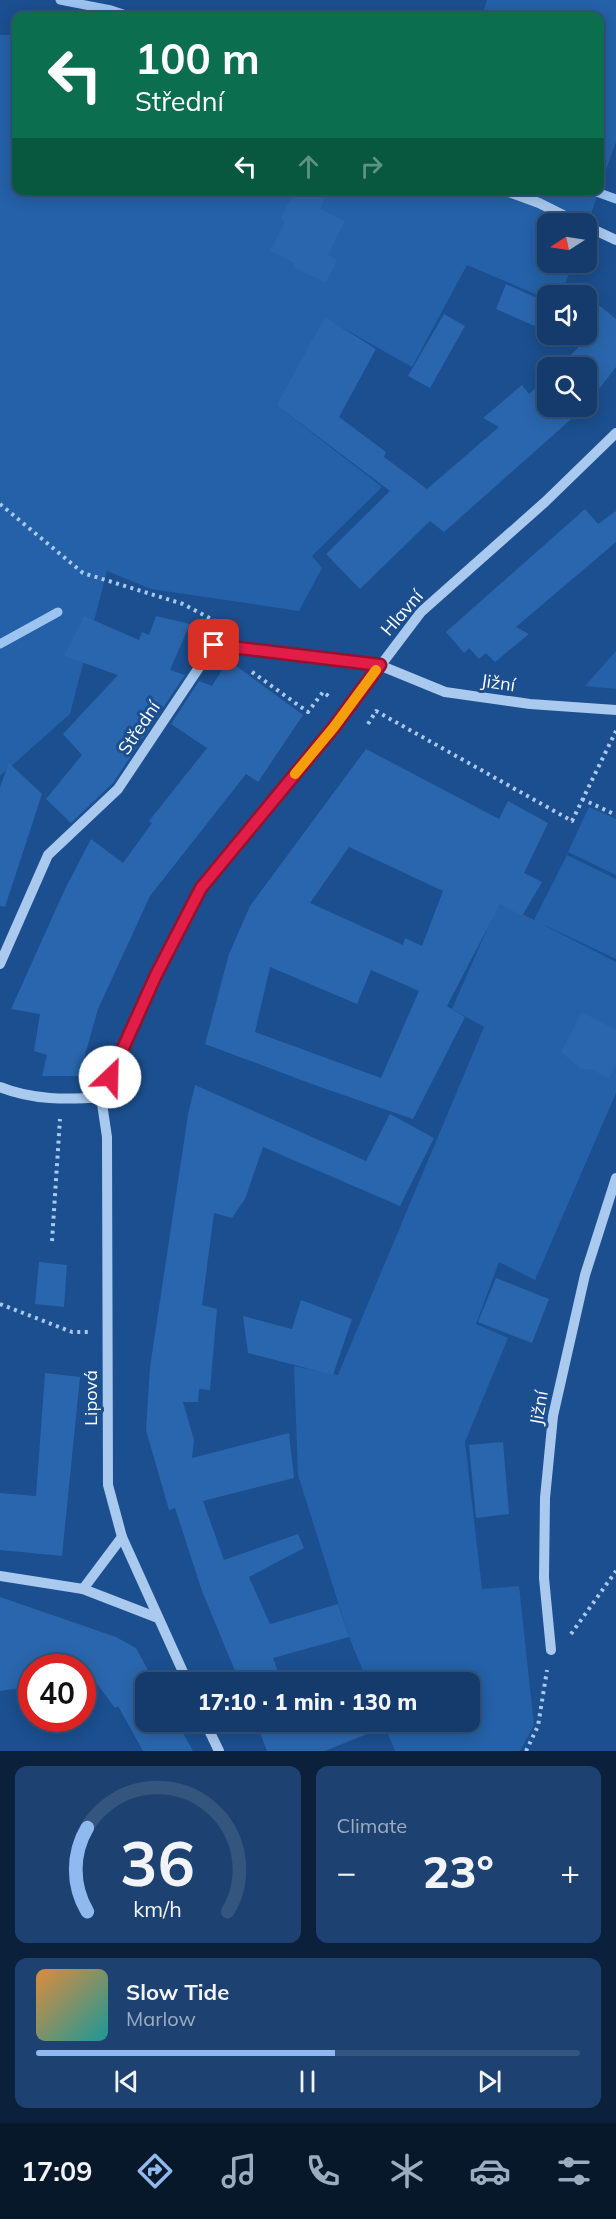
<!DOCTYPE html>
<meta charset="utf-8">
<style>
body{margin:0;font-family:Mulish,sans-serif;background:#1d4271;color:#f1f3f6;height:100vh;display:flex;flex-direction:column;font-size:22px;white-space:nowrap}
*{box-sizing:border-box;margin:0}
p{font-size:20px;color:#9dadc1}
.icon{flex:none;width:33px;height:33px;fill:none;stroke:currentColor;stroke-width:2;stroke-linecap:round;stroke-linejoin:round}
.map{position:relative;height:1751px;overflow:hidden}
.details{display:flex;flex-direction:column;gap:15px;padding:15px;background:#0b203b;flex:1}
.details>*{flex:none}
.banner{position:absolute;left:12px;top:12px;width:592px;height:183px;border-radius:12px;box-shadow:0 3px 15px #0003,0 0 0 2px #33557e;background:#0b6e4f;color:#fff;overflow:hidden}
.needle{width:39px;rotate:258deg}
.tools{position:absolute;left:537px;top:213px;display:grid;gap:12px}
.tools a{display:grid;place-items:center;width:60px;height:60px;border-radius:12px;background:#143b6b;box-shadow:0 3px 15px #0003,0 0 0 2px #33557e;font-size:30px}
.speed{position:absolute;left:18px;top:1654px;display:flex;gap:12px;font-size:30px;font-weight:700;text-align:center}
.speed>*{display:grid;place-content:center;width:78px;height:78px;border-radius:50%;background:#143b6b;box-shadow:0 3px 15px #0003,0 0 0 2px #33557e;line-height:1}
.speed .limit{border:9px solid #d22;background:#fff;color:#111}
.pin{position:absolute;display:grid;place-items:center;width:51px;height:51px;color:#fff;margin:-26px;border-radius:12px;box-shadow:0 3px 9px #0006}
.me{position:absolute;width:66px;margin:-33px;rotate:24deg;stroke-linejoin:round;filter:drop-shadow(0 0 4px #0008)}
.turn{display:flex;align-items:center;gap:21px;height:126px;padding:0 24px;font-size:27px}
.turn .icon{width:78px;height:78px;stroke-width:2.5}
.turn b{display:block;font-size:42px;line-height:51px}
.lanes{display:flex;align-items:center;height:57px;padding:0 24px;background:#0003;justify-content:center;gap:30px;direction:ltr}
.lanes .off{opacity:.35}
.big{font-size:45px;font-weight:800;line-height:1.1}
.details .tile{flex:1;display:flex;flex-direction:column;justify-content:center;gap:9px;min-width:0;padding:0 21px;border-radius:12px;background:#1d4271}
.details .dial{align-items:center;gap:0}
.dial svg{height:156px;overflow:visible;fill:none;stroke:#33557e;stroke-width:7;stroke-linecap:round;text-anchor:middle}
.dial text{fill:#f1f3f6;stroke:none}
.song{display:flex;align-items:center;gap:18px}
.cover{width:72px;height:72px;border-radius:9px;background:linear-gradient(135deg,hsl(30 70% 55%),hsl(180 70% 35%))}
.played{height:6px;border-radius:3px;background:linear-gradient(90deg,#90b9f0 55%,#33557e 55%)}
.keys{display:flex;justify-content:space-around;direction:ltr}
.heat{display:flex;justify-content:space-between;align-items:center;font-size:33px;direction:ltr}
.details .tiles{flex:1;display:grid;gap:15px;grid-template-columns:1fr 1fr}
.tile:last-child{grid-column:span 2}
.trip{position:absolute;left:135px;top:1672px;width:345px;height:60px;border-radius:12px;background:#143b6b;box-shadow:0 3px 15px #0003,0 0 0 2px #33557e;font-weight:800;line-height:60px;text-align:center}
.tabs{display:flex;height:96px;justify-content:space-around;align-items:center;background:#08182b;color:#9dadc1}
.tabs .icon{width:42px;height:42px}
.tabs .current{color:#90b9f0}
.tabs b{font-size:27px;color:#f1f3f6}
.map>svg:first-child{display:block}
.green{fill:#2461a8}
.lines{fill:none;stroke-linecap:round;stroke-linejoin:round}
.stream{stroke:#9cc4f0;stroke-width:9}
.building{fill:#2a66ad;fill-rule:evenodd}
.path{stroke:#a9c9ee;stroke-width:4;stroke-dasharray:3 4.5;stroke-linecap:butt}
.minor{stroke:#a9c9ee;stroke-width:10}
.route-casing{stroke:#92132f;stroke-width:15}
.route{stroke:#e11d48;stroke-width:10}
.slow{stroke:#f59e0b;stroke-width:10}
.labels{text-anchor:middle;stroke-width:6;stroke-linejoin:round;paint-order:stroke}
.street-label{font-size:18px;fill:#fff;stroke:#1b4f8f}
</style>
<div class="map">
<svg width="616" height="1751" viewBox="0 0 616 1751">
<rect width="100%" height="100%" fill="#1b4f8f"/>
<!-- green -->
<g class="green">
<polygon points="487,0 616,0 616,142 600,187 600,16 482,16"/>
<polygon points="0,35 16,35 16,190 599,191 587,225 548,224 548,262 573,263 561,295 548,296 547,299 467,265 412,367 325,318 276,405 382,487 312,556 322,568 299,611 151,589 107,571 70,714 0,776"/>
<polygon points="616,651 616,689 585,686"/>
<polygon points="589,807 616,819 616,875 568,852"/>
<polygon points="567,855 616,879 616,959 538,922 616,962 616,1093 535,1280 499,1262 476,1324 508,1338 465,1442 482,1589 519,1586 534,1725 520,1751 395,1751 383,1722 470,1722 470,1683 368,1683 349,1637 298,1475 294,1366 338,1375 484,1027 452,1009 499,902 534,920"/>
</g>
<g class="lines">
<!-- stream -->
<g class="stream">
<polyline points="60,0 111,10 129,16"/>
<polyline points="591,190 616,199"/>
<polyline points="0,644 58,612"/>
</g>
</g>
<!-- building -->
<g class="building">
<polygon points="295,190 329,190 320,209 345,221 328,255 337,260 326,283 293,267 295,263 270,251 285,221 281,218"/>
<polygon points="506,284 548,303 548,332 496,309"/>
<polygon points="586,295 616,319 616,367 586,406 586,368 557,368 579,347 552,334 586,334"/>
<polygon points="444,314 465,326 430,388 408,376"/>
<polygon points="325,317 376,349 339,417 386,452 384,457 427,489 499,427 483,418 522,385 529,394 548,377 548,406 586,406 444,532 430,521 360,589 326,554 390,491 276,405"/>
<polygon points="585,509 598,524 616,511 616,542 516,627 529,634 495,662 486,653 479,659 469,648 464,653 446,632"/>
<polygon points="84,616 139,640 142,632 149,635 156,616 190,624 170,670 185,675 113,783 71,823 46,799 82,755 63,734 118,675 64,656"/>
<polygon points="228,660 303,715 258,782 246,774 150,896 98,1009 79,1076 42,1076 47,1055 34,1051 40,1014 11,1009 65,889 91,839 123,863 152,823 149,821 207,748 171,724 199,681 212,686"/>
<path d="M 366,749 L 499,819 L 508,801 L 548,823 L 524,873 L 542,882 L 522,916 L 500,904 L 447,1006 L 465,1017 L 413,1119 L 320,1087 L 205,1044 L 229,954 L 250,906 ZM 349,847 L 443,891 L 422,946 L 405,938 L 403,945 L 310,903 ZM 270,967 L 357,1004 L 371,970 L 419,991 L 381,1078 L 255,1032 Z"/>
<polygon points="9,763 42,794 5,907 0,906 0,787"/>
<polygon points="582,1012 616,1030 616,1065 609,1078 590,1069 581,1069 561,1052"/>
<polygon points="195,1085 366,1161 390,1114 434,1138 400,1206 263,1147 245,1199 232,1218 214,1213 202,1305 217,1309 210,1390 199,1389 198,1402 183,1402 194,1440 192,1458 289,1433 294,1478 203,1501 224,1560 298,1534 304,1548 249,1577 270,1624 338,1604 349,1637 273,1658 282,1683 240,1683 202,1591 175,1508 169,1510 146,1430 150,1367 188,1115"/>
<polygon points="39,1262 67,1265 64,1307 35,1304"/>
<polygon points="496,1278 549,1299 532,1343 478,1322"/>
<polygon points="301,1300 352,1319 333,1375 248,1353 243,1316 292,1329"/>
<polygon points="45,1373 80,1377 62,1556 0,1550 0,1493 36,1496"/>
<polygon points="503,1442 509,1514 476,1518 469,1445"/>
<polygon points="0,1597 116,1637 136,1648 155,1683 146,1683 146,1722 177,1722 193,1751 143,1751 118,1706 115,1708 95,1681 82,1676 82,1668 29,1668 27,1687 0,1691"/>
<polygon points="256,1722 394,1722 394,1723 325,1751 267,1751"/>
</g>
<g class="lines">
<!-- path -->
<g class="path">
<polyline points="0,504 83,573 183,604 217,622"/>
<polyline points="252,672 308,712 323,692 331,698"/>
<polyline points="368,724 376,711 572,821 616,731"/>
<polyline points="582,799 616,815"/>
<polyline points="52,1241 60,1119"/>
<polyline points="0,1304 72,1332 88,1332"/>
<polyline points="571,1634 616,1571"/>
<polyline points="526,1751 538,1726 547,1670"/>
</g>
<!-- minor -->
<g class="minor">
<polyline points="503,190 539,203 581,224"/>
<polyline points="586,226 616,240"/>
<polyline points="0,964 48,855 118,789 214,645 379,665 445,692 530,704 616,710"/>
<path d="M 0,1087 C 32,1100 67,1100 101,1097 L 156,974 L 201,888 L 334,727 L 421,612 L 545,502 L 616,433"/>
<polyline points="101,1097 107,1137 108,1485 122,1537 188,1683"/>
<polyline points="0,1576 83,1589 158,1618"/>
<polyline points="83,1589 122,1537"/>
<polyline points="551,1650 544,1578 545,1498 553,1416 585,1275 616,1178"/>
<polyline points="205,1722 219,1751"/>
</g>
</g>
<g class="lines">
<defs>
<polyline id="route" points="110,1077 156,975 201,888 334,727 380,665 214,645"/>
</defs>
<!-- route casing -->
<use href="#route" class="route-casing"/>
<!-- route -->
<use href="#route" class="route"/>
<!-- slow -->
<polyline class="slow" points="295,774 334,727 376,670"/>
</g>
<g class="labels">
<!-- street labels -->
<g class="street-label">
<text transform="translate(402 613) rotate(-49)" y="6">Hlavní</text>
<text transform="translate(498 683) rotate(8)" y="6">Jižní</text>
<text transform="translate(139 728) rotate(-56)" y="6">Střední</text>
<text transform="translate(91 1398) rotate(-90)" y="6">Lipová</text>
<text transform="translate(539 1408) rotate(-80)" y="6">Jižní</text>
</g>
</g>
</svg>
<div class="tools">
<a><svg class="needle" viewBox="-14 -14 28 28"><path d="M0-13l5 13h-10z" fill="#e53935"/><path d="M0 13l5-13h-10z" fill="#9dadc1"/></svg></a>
<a><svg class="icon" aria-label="sound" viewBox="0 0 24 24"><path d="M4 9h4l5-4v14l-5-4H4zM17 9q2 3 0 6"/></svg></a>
<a><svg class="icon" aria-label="search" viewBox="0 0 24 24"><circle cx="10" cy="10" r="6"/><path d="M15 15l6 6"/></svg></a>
</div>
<div class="speed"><div class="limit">40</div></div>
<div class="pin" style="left:214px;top:645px;background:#d93025"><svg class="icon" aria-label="arrive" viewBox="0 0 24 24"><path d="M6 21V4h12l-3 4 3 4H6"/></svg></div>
<svg class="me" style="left:110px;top:1077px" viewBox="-20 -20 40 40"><circle r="19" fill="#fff"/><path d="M0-13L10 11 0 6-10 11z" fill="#e11d48"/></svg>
<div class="trip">17:10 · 1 min · 130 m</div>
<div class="banner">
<div class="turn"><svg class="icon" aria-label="left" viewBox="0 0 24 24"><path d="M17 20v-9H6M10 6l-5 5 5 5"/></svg><div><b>100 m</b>Střední</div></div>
<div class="lanes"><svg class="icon" aria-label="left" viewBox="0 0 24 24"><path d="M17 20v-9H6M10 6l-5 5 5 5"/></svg><svg class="icon off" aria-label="ahead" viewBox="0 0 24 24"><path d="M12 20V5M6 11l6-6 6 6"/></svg><svg class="icon off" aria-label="right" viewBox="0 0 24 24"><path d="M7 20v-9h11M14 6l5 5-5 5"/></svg></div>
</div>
</div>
<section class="details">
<div class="tiles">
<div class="tile dial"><svg viewBox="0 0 100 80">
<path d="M14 69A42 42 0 1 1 86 69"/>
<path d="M14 69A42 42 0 0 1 14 26" stroke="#90b9f0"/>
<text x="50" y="56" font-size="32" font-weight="700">36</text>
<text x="50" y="72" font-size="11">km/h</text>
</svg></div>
<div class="tile"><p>Climate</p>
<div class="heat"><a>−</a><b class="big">23°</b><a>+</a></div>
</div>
<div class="tile">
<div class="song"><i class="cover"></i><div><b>Slow Tide</b><p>Marlow</p></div></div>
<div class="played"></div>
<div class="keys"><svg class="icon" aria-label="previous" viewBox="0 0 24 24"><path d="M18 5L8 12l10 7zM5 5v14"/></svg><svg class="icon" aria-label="pause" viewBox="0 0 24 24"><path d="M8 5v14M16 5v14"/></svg><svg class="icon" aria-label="next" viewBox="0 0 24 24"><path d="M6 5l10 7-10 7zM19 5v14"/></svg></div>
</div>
</div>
</section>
<nav class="tabs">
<b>17:09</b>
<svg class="icon current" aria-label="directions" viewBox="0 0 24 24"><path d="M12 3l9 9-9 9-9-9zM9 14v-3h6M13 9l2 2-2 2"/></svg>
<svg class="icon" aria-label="music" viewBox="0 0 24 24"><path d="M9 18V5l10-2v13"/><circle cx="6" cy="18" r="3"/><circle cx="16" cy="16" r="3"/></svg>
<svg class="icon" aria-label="phone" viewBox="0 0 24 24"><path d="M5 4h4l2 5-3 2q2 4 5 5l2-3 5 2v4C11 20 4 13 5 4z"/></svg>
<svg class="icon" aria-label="climate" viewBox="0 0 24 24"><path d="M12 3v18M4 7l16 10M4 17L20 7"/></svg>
<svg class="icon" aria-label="car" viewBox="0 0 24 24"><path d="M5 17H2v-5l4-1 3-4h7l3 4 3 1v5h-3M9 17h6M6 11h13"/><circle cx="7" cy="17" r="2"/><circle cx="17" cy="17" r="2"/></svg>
<svg class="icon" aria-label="filters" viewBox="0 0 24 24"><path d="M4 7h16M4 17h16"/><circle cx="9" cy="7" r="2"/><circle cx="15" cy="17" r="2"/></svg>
</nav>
